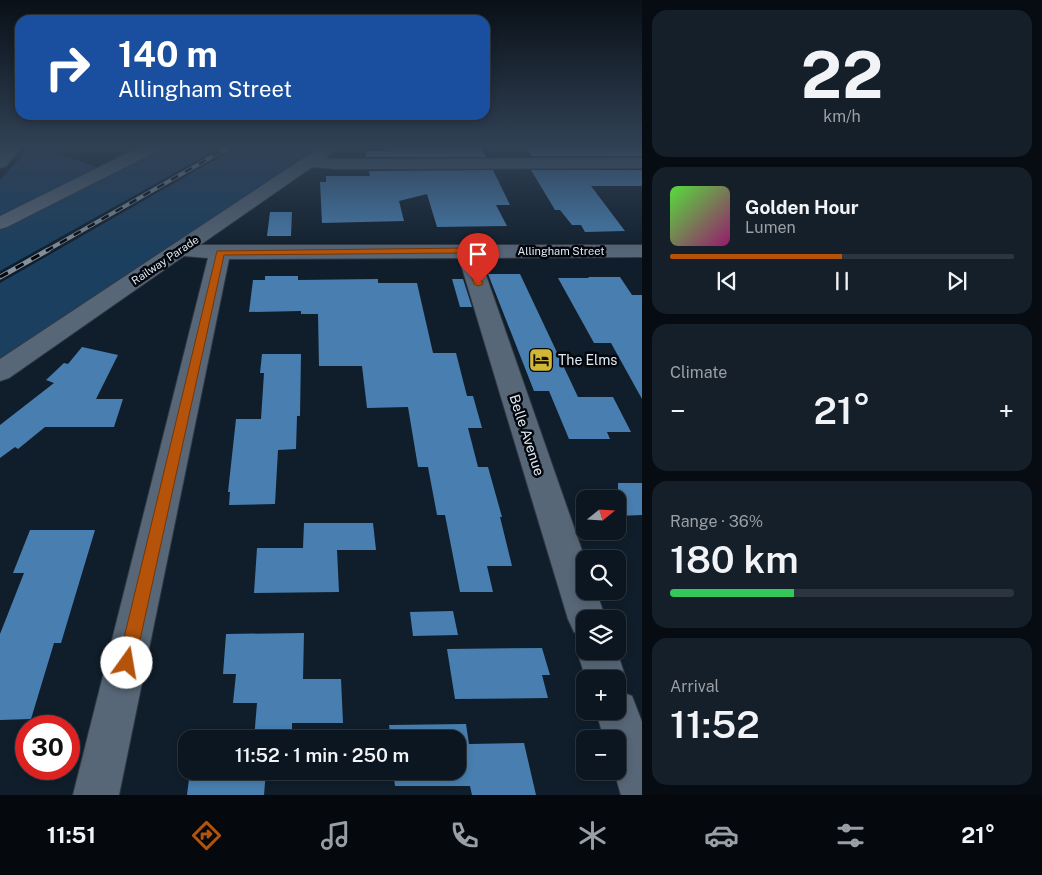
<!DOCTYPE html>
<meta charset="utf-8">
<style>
body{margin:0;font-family:"Public Sans",sans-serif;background:#151f29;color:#f1f3f6;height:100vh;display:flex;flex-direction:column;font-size:19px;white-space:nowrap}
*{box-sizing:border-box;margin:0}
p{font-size:16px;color:#9a9fa5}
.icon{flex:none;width:28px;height:28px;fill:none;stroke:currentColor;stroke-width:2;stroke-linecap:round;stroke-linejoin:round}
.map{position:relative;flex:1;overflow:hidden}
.details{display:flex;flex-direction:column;gap:10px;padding:10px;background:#070c12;width:400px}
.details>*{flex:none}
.hud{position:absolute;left:15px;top:15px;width:475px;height:105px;border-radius:15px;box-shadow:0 2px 8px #0003,0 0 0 1px #2c353e;background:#1a4fa0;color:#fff;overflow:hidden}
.needle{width:32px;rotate:72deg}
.tools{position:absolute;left:576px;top:490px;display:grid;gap:10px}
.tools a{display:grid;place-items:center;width:50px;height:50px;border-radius:10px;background:#0c1620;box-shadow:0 2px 8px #0003,0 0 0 1px #2c353e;font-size:25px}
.speed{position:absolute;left:15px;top:715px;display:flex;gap:10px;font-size:25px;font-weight:700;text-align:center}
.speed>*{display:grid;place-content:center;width:65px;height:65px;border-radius:50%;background:#0c1620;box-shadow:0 2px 8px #0003,0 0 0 1px #2c353e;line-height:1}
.speed .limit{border:8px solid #d22;background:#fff;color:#111}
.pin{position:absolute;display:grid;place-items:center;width:42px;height:42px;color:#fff;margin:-51px -21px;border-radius:50% 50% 50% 0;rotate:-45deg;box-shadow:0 0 5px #0007}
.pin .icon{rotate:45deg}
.me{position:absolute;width:55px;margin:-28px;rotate:13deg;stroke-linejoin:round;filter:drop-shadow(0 0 4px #0008)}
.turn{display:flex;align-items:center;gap:18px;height:105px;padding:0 20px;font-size:22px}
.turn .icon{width:65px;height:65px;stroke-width:2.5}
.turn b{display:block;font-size:35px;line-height:42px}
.big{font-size:38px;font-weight:600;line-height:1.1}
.details .tile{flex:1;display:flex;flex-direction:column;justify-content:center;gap:8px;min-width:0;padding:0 18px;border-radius:15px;background:#151f29}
.details .dial{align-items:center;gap:0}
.dial b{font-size:65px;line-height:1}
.song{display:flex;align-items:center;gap:15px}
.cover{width:60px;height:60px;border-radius:8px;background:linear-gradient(135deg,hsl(110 70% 55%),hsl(320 70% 35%))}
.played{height:5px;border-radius:2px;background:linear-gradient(90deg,#b45309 50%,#2c353e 50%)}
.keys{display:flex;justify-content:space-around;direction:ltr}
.heat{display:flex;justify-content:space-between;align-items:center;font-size:28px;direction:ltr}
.charge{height:8px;border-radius:4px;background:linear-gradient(90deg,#34c759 36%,#2c353e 0)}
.trip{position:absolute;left:178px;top:730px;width:288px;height:50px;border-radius:15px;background:#0c1620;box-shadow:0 2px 8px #0003,0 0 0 1px #2c353e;font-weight:600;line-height:50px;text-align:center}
.tabs{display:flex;height:80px;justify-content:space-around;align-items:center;background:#05090d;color:#9a9fa5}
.tabs .icon{width:35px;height:35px}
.tabs .active{color:#b45309}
.tabs b{font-size:22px;color:#f1f3f6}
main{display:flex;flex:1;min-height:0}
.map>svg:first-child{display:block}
.green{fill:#1a3f5f}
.building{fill:#487fb0}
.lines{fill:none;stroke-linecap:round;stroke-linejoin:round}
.minor-casing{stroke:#313944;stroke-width:2}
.minor{fill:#576777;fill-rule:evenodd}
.rail-far1-casing{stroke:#85919b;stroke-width:4}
.rail-casing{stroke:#85919b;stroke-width:5}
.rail-far1{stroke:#03070d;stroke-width:2.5;stroke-dasharray:8;stroke-linecap:butt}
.rail{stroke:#03070d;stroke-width:3;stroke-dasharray:9;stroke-linecap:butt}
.route{fill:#b45309;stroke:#753606}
.labels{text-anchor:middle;stroke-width:5;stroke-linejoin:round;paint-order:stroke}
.far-street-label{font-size:11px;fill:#dfe8f1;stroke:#03070d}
.poi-label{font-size:14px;fill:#dfe8f1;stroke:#03070d;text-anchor:start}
.street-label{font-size:14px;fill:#dfe8f1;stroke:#03070d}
</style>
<main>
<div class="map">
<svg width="642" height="795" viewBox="0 0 642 795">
<rect width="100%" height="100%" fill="#101e2b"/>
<!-- green -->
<g class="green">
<polygon points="30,147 38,147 99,168 0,215 0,180"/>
<polygon points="162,147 221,147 0,271 0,229"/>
<polygon points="237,147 318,147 0,360 0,283"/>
</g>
<!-- building -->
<g class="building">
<polygon points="386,147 481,147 486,157 366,157 365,151 386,151"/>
<polygon points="526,147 642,147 642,156 532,156"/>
<polygon points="493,170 510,205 496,205 507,226 437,227 427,194 399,201 404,221 322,223 320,182 326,182 326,176 370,176 369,171"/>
<polygon points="531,170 642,170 642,186 591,186 625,231 585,232 581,225 572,225 560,210 555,210"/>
<polygon points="270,212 292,212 291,236 267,236"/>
<polygon points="488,274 520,274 578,397 613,397 631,432 607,432 610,439 569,439 549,391 534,391"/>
<polygon points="265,276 298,276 298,280 378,279 378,283 417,283 433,353 456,353 467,396 473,396 482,428 468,428 478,467 488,467 502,517 500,517 512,566 487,566 493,592 460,592 445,515 437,515 428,467 418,467 408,407 367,408 362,366 319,366 318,314 301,314 301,311 249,312 253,280 265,280"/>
<polygon points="588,277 620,277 632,295 642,295 642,399 611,343 594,343 558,278 589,278"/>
<polygon points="452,279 463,279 472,307 460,307"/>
<polygon points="82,347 118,355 96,399 123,399 114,427 45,427 18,449 15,447 0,458 0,425 54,383 46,380 64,363 68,364"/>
<polygon points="262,354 301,354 300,416 297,416 296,449 278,450 275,504 229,505 230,492 228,492 236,419 261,419 264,373 260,373"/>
<polygon points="618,483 642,483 642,515 618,516"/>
<polygon points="304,523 373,523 376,550 337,550 339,592 254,593 257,548 303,548"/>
<polygon points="30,530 95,530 61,643 54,643 31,719 0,720 0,634 24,573 13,573"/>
<polygon points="453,611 458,635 413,636 410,612"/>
<polygon points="304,633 303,679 341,679 343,723 292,723 292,739 254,739 257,703 233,703 236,674 223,674 226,634"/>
<polygon points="542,648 550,675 542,675 548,698 455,699 447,649"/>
<polygon points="466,724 469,744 524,743 536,795 472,795 470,786 395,786 393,771 456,771 456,739 391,739 389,725"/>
<polygon points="190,771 266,771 264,795 187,795"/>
</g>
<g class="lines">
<defs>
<g id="minor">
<polygon points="5,147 22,147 6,166 0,168 0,153"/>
<polygon points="140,147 161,147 159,150 7,227 0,229 0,216"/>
<polygon points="320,147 339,147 325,158 335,159 642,158 642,168 335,169 312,167 200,245 642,245 642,257 480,258 585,559 585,591 596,591 606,619 585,619 585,651 617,651 626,679 621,692 632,696 642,722 642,795 621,795 614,771 618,771 618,739 604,739 596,711 618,711 618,679 586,679 577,651 584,637 574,632 568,619 459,258 229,259 119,795 73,795 208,258 184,256 9,378 0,381 0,359"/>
</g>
</defs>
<!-- minor casing -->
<use href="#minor" class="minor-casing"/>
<!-- minor -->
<use href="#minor" class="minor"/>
<defs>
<polyline id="rail-far1" points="46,251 229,147"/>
<polyline id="rail" points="0,277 48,250"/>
</defs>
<!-- rail-far1 casing -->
<use href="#rail-far1" class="rail-far1-casing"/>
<!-- rail casing -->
<use href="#rail" class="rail-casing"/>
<!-- rail-far1 -->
<use href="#rail-far1" class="rail-far1"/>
<!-- rail -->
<use href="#rail" class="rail"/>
</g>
<!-- sky -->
<linearGradient id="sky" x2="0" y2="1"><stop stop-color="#091018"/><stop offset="0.57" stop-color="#314155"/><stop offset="1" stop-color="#314155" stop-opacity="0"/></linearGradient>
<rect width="642" height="258" fill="url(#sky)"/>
<!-- route -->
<polygon class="route" points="467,248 471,251 483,284 481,285 478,286 474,284 463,253 224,255 135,663 133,669 127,671 121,669 118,663 217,251"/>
<!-- icons -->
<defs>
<symbol id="hotel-square" viewBox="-11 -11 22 22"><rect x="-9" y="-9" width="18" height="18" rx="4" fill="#d1b736" stroke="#03070d"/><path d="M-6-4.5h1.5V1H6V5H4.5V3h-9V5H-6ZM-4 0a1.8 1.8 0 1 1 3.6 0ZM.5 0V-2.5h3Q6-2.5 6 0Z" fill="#111"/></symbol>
</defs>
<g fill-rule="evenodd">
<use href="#hotel-square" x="527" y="346" width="28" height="28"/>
</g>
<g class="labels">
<!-- far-street labels -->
<g class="far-street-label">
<text x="561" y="255">Allingham Street</text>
<text transform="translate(165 260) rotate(-34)" y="4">Railway Parade</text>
</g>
<!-- poi labels -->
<g class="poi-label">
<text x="558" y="365">The Elms</text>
</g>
<!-- street labels -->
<g class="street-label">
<text transform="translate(527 435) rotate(72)" y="5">Belle Avenue</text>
</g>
</g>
</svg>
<div class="tools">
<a><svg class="needle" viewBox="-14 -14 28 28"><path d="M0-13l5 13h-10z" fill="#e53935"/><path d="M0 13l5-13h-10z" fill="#9a9fa5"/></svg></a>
<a><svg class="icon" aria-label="search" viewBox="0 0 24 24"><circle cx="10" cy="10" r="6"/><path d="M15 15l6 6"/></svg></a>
<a><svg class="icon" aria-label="layers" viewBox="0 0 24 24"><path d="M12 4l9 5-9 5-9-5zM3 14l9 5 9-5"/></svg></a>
<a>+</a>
<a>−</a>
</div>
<div class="speed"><div class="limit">30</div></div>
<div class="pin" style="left:478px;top:284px;background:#d93025"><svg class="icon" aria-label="arrive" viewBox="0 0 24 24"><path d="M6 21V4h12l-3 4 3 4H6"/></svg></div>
<svg class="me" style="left:127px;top:663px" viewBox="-20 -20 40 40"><circle r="19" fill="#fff"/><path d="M0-13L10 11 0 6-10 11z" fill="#b45309"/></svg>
<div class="trip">11:52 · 1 min · 250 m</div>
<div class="hud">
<div class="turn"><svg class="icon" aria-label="right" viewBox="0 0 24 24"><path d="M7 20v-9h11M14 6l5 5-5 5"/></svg><div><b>140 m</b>Allingham Street</div></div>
</div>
</div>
<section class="details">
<div class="tile dial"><b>22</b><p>km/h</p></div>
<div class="tile">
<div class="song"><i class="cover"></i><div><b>Golden Hour</b><p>Lumen</p></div></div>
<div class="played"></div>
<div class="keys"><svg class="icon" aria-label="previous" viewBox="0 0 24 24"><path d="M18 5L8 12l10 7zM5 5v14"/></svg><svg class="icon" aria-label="pause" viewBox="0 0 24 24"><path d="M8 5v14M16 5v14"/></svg><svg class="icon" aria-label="next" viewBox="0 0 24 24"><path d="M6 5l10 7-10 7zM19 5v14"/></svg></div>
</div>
<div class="tile"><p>Climate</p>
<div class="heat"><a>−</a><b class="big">21°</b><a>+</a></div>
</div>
<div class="tile"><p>Range · 36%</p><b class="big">180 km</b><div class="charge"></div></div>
<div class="tile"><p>Arrival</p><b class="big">11:52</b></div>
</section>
</main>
<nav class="tabs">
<b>11:51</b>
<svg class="icon active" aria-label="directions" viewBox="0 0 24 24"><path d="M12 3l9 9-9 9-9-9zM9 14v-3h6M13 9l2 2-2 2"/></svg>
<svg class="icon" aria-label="music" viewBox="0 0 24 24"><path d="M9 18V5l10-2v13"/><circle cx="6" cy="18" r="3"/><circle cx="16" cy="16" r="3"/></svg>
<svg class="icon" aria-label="phone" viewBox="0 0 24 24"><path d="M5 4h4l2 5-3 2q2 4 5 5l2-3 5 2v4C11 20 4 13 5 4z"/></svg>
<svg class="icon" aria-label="climate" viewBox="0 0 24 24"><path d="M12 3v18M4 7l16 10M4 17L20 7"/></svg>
<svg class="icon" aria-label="car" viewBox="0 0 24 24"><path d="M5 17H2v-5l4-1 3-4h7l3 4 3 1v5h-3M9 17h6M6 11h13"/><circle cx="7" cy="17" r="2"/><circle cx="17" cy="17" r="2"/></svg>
<svg class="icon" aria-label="filters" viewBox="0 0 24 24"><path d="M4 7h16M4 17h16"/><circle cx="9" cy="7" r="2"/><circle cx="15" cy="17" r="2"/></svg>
<b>21°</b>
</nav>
